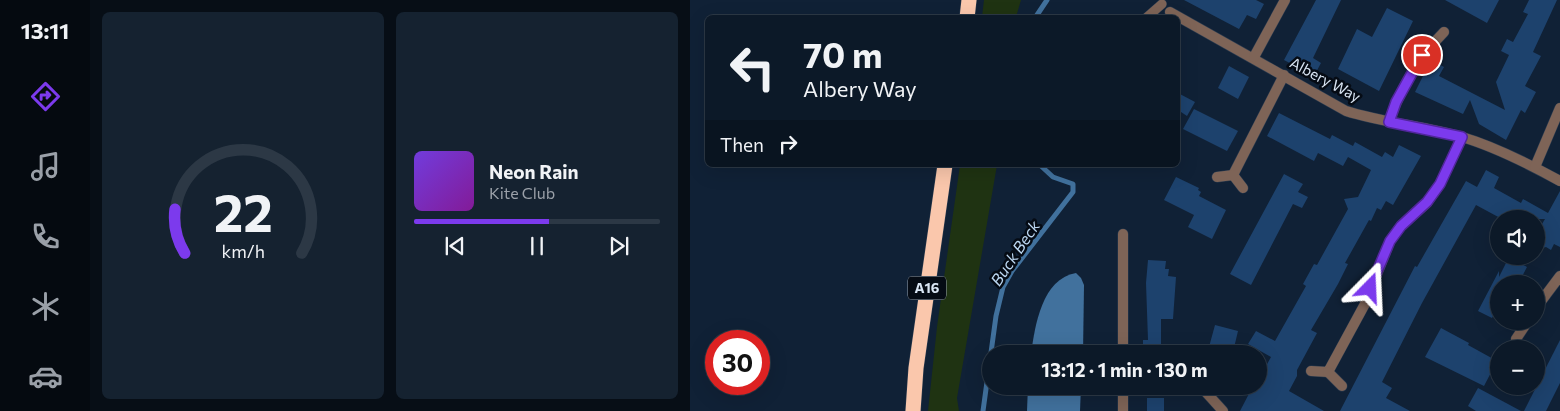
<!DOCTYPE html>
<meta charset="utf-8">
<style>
body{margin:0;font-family:Commissioner,sans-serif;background:#152230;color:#f1f3f6;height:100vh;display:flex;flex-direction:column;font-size:19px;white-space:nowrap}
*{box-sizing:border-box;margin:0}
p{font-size:16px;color:#9aa0a8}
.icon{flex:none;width:28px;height:28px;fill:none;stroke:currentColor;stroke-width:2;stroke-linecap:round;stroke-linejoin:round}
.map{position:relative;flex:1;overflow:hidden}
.details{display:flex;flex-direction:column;gap:12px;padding:12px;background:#070e16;width:600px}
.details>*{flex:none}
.guide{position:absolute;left:15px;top:15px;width:475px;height:152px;border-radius:8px;box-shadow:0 5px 20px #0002,0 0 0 1px #2c3845;background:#0c1928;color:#f1f3f6;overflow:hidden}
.buttons{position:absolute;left:800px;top:210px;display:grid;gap:10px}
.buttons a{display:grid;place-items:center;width:55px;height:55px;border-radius:50%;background:#0c1928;box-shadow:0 5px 20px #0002,0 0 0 1px #2c3845;font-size:25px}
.speed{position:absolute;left:15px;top:330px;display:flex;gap:10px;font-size:25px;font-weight:700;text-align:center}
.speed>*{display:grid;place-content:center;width:65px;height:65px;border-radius:50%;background:#0c1928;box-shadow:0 5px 20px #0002,0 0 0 1px #2c3845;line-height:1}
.speed .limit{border:8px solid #d22;background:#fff;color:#111}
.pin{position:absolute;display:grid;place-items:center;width:42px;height:42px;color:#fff;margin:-21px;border:2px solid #fff;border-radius:50%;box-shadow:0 1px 5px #0007}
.me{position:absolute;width:55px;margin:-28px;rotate:21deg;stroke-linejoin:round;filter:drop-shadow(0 0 4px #0008)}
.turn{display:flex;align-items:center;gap:18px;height:105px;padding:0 15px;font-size:22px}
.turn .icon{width:65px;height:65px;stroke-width:2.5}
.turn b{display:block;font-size:35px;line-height:42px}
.then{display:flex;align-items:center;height:48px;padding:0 15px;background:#0003;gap:10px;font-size:19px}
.details .tile{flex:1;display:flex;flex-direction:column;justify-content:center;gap:8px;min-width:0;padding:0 18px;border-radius:8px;background:#152230}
.details .dial{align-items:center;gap:0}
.dial svg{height:130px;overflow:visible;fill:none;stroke:#2c3845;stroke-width:7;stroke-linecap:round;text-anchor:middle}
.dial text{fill:#f1f3f6;stroke:none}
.song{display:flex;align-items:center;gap:15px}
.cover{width:60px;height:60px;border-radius:8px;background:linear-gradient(135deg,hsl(260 70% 55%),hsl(290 70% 35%))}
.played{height:5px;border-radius:2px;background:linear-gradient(90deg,#7c3aed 55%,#2c3845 55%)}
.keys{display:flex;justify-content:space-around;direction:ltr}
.details .tiles{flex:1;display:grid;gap:12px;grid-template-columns:repeat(2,1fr)}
.trip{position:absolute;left:292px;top:345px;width:285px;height:50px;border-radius:25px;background:#0c1928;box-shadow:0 5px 20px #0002,0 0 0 1px #2c3845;font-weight:700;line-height:50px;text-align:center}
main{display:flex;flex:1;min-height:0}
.tabs{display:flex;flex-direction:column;width:90px;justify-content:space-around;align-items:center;background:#050a10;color:#9aa0a8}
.tabs .icon{width:35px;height:35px}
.tabs .selected{color:#7c3aed}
.tabs b{font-size:22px;color:#f1f3f6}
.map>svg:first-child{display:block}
.green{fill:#1f3312}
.water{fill:#41719d}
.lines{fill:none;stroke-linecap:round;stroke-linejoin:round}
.stream{stroke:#41719d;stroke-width:5}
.building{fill:#1d426d}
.lane-casing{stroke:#2c3c50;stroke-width:10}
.street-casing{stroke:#2c3c50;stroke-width:11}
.highway-casing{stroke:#2c3c50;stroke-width:16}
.lane{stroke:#7e6457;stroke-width:9}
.street{stroke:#7e6457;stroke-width:10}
.highway{stroke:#fac7ac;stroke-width:15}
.route-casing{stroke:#51269a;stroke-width:12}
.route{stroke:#7c3aed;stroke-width:9}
.labels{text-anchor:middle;stroke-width:5;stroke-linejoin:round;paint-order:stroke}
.shield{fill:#050b14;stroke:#99a4b0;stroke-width:1}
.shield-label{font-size:14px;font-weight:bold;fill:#d9e5f3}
.street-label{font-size:15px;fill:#d9e5f3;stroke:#050b14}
.water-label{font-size:16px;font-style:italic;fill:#bdd8f2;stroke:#050b14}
</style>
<main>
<nav class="tabs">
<b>13:11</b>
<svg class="icon selected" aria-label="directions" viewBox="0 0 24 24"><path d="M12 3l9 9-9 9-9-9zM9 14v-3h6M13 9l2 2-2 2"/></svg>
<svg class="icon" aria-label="music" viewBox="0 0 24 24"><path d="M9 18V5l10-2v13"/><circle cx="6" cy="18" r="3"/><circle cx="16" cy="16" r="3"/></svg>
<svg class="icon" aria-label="phone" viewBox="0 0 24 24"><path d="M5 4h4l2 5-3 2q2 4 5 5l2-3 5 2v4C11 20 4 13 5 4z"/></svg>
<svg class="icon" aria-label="climate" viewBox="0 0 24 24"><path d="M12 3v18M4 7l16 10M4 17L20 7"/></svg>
<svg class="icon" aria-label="car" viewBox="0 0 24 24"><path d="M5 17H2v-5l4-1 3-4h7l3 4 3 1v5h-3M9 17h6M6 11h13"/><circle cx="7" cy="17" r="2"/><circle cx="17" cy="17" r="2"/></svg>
</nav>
<section class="details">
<div class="tiles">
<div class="tile dial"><svg viewBox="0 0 100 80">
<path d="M14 69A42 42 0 1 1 86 69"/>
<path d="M14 69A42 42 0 0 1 8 42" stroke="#7c3aed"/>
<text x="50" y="56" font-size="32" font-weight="700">22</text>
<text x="50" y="72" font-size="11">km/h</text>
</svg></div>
<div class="tile">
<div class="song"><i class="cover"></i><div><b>Neon Rain</b><p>Kite Club</p></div></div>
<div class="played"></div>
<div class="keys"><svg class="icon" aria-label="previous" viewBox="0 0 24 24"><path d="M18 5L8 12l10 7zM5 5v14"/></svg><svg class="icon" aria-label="pause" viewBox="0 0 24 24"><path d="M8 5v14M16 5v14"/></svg><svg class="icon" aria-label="next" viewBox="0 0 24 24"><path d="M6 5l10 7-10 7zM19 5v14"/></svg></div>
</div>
</div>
</section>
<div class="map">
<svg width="870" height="411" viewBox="0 0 870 411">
<rect width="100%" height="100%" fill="#102136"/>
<!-- green -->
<g class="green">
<polygon points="294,0 331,0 326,17 292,17"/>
<polygon points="270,165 307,165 267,398 269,411 238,411 247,327"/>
</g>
<!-- water -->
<g class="water">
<path d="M 386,273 L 391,278 L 394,285 L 393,354 L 341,354 C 345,325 352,279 386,273 Z"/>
<polygon points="338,386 391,386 390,411 337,411"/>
</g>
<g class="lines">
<!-- stream -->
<g class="stream">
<polyline points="345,18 357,0"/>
<polyline points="293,411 306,316 313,287 322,271 383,192 383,184 363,177 350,165"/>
</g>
</g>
<!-- building -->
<g class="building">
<polygon points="494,0 566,0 574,4 566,19 557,15 549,29"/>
<polygon points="626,0 651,0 623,58 631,63 624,76 594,60"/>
<polygon points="755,0 809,0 797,23"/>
<polygon points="839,0 867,0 843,52 851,56 835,86 846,92 835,113 831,110 816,140 789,124 780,100 773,114 725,92 741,60 754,67 749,76 815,110 806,82 819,55 811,51 817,39 823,42 838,14 833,12"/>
<polygon points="697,8 723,21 689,91 648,69 667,29 682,37"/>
<polygon points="539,66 559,77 548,99 528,88"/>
<polygon points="488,93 505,102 497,116 488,110"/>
<polygon points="504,109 548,131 537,151 493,129"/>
<polygon points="589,113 640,139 642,135 663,146 665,142 692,157 695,152 703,157 709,145 731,156 703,205 696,201 691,210 687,208 681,221 679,220 655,263 658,264 648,284 621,330 627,333 607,370 607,376 599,391 634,411 550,411 563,386 569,386 569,379 581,357 558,344 566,331 585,341 616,286 613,284 624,264 627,265 658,209 654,199 668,197 681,170 658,157 653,166 628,153 624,161 577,136"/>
<polygon points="796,170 809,177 804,188 831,203 833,199 858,213 870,191 870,247 864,244 861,250 856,247 846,250 846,234 855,219 812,219 786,205 732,303 692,382 702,388 696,398 720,411 650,411 725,266 727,267 776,181 787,187"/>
<polygon points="594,174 613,184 608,192 618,197 612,208 603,204 561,285 540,274"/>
<polygon points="486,177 509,188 508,190 511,192 509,196 536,210 522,239 498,227 504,215 474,200"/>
<polygon points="819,257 837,267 828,284 809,284 809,305 802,318 788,311 809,271 809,277"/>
<polygon points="458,260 476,261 475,269 479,269 478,276 486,277 483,319 471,319 471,354 453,354 453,340 458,340 456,283"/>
<polygon points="525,325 548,331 543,352 519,347"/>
<polygon points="751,328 779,343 778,345 807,361 794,386 735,357"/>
<polygon points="870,340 870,383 856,411 834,411"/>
<polygon points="788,388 831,411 786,411 778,406"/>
<rect x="457" y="398" width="17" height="13"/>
</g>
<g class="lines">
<defs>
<polyline id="lane" points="456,18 472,4"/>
<g id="street">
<path d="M 480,12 L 656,111 C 694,123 734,126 772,137 C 806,147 839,164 870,181"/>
<polyline points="564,57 595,0"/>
<path d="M 699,122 C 711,87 728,58 754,32"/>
<polyline points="845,167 870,108"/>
<polyline points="543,175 594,75"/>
<polyline points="527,177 543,175 553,188"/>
<polyline points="433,234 433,354"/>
<polyline points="846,308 870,276"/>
<polyline points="826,339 838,321"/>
<polyline points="621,371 638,372 676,302 700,241 711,226 737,203 750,184 772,137"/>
<polyline points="638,372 652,386"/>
<polyline points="433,386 433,411"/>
<polyline points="506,386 513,389 533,411"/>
</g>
<g id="highway">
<polyline points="277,18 279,0"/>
<polyline points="223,411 226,368 255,165"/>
</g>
</defs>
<!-- lane casing -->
<use href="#lane" class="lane-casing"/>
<!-- street casing -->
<use href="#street" class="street-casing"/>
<!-- highway casing -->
<use href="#highway" class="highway-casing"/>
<!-- lane -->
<use href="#lane" class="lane"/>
<!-- street -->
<use href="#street" class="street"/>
<!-- highway -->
<use href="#highway" class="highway"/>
</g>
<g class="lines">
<defs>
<polyline id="route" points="680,288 700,241 711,226 737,202 750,184 772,137 699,122 706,102 732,55"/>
</defs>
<!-- route casing -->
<use href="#route" class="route-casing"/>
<!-- route -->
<use href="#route" class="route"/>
</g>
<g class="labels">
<!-- shield labels -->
<rect class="shield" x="218" y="276.5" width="38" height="23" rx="4"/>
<g class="shield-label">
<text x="237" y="293">A16</text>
</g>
<!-- street labels -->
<g class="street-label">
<text transform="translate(635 80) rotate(28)" y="5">Albery Way</text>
</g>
<!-- water labels -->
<g class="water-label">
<text transform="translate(325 253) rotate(-56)" y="6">Buck Beck</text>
</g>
</g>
</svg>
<div class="buttons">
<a><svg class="icon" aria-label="sound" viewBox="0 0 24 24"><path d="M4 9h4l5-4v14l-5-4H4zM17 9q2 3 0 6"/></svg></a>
<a>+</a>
<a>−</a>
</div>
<div class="speed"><div class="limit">30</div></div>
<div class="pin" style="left:732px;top:55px;background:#d93025"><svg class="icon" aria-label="arrive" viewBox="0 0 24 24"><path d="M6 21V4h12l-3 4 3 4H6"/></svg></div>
<svg class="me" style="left:680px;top:288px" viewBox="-20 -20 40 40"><path d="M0-17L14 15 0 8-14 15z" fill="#7c3aed" stroke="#fff" stroke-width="4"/></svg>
<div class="trip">13:12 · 1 min · 130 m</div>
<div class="guide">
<div class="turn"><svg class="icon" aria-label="left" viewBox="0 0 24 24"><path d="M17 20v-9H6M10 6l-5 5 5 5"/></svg><div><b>70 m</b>Albery Way</div></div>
<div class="then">Then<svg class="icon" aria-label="right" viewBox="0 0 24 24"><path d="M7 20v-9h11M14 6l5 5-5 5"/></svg></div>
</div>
</div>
</main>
